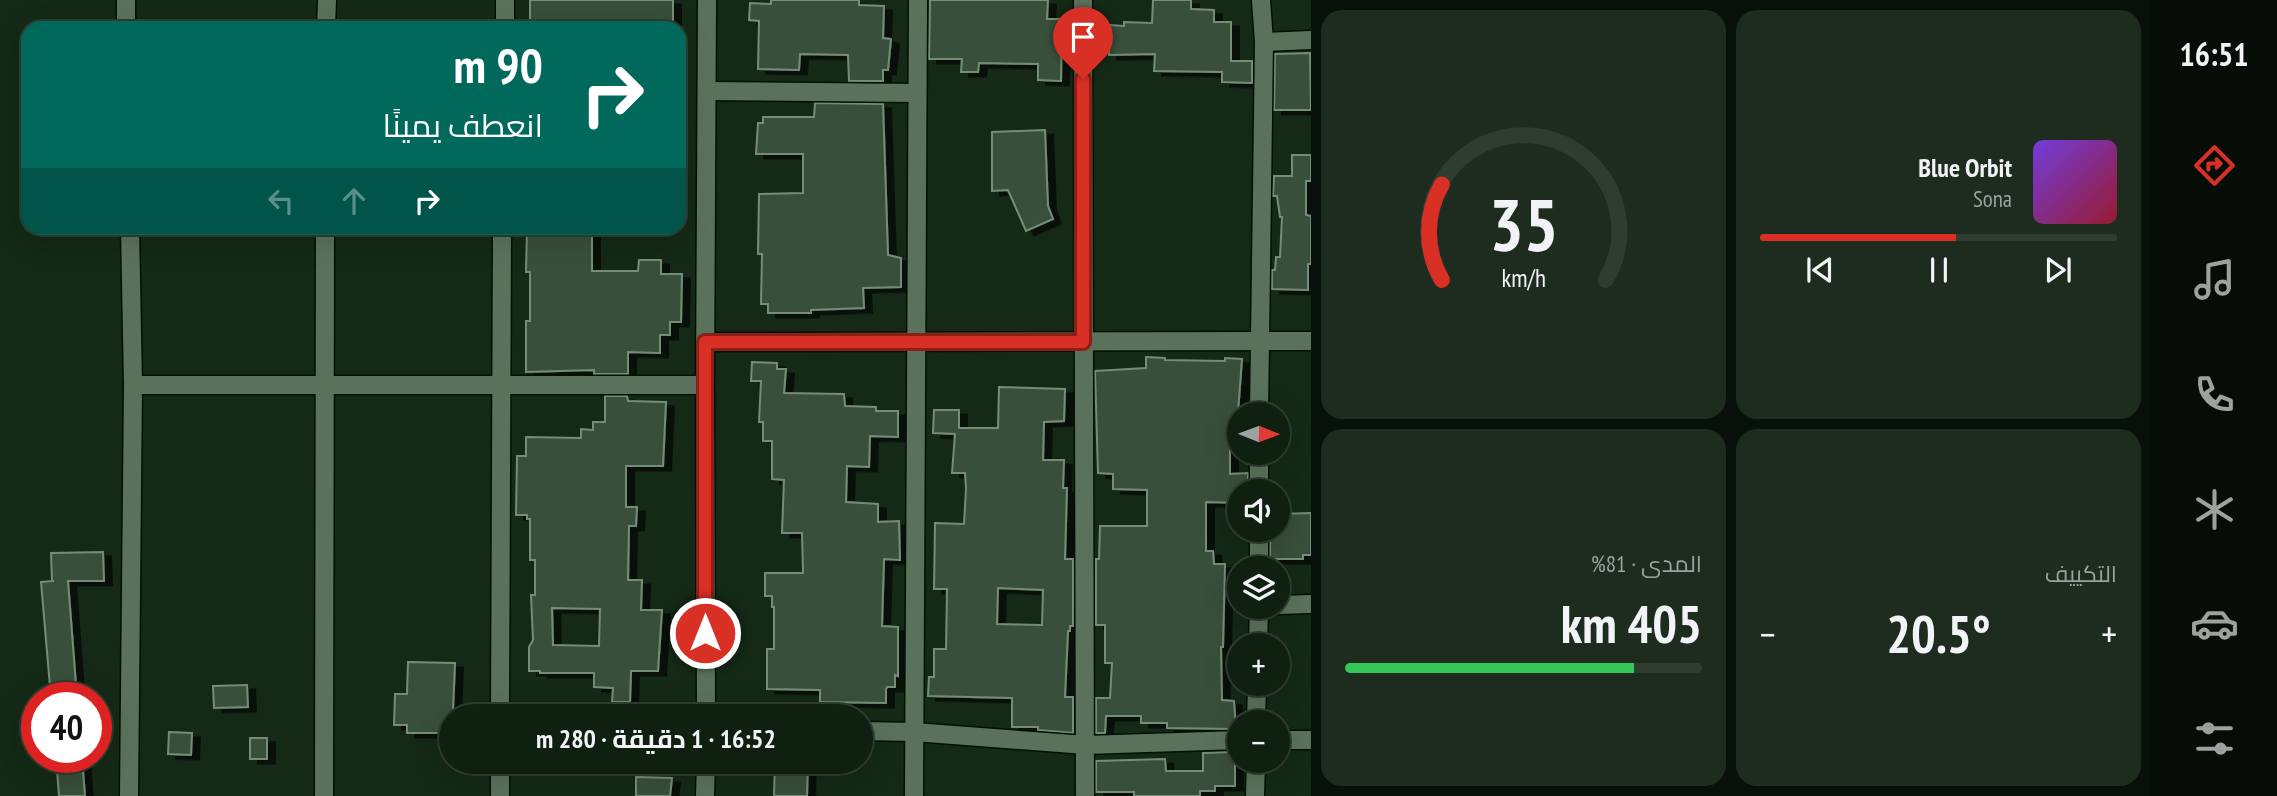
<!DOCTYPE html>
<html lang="ar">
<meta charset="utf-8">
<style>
body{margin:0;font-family:"PT Sans Narrow",Cairo,sans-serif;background:#1d2c1e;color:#f1f3f6;direction:rtl;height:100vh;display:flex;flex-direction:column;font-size:26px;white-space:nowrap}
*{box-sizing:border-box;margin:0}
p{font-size:23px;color:#9ba29f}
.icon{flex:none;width:38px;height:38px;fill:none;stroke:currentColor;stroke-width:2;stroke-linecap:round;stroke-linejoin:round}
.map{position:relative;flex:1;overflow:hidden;direction:ltr}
.details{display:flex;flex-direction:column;gap:10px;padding:10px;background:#081109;width:840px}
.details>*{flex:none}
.guide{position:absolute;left:21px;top:21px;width:665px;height:214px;border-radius:21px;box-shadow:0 7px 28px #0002,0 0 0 2px #2f3d30;direction:rtl;background:#00695c;color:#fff;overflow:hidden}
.needle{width:46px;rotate:91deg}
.tools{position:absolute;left:1227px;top:402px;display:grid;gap:14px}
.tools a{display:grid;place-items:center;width:63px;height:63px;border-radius:50%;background:#0f1f10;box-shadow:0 7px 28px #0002,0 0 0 2px #2f3d30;font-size:35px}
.speed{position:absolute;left:21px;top:682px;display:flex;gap:14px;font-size:35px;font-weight:700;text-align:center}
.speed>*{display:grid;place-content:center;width:91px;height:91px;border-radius:50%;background:#0f1f10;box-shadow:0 7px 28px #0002,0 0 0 2px #2f3d30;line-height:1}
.speed .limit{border:10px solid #d22;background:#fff;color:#111}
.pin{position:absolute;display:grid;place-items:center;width:60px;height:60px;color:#fff;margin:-72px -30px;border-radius:50% 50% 50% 0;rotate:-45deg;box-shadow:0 0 7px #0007}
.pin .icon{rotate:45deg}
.me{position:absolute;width:77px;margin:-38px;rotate:0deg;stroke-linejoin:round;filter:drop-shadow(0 0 5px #0008)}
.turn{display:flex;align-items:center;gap:24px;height:147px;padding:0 28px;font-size:32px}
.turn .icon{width:91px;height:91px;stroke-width:2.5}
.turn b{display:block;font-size:49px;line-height:60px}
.lanes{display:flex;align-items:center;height:66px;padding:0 28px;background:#0003;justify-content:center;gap:35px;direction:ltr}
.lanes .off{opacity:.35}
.big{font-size:52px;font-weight:700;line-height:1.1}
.details .card{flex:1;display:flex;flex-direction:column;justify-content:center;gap:10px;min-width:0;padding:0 24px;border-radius:21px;background:#1d2c1e}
.details .dial{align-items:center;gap:0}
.dial svg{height:182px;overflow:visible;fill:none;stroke:#2f3d30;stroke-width:7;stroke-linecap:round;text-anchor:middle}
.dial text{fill:#f1f3f6;stroke:none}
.song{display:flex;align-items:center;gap:21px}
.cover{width:84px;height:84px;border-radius:10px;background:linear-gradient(135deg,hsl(260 70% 55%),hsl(350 70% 35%))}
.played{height:7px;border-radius:4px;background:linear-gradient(90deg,#d93025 55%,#2f3d30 55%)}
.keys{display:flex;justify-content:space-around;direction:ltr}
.heat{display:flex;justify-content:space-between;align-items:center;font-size:38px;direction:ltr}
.charge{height:10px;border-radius:5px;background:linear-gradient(90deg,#34c759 81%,#2f3d30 0)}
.details .tiles{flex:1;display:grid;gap:10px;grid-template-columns:repeat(2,1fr)}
.trip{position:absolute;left:439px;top:704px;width:434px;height:70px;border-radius:35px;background:#0f1f10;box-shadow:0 7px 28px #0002,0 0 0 2px #2f3d30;font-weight:700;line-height:70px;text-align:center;direction:rtl}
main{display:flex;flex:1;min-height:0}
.dock{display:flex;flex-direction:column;width:126px;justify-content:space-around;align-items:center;background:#060c06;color:#9ba29f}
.dock .icon{width:49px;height:49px}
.dock .active{color:#d93025}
.dock b{font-size:32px;color:#f1f3f6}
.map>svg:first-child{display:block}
.building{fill:#394f3b;stroke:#758d76;stroke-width:2;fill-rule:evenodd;filter:url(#shadow)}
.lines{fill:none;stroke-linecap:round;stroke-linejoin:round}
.minor-casing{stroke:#011203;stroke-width:21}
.minor{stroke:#5a725c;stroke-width:18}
.route-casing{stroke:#8d1f18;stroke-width:18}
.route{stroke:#d93025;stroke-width:12}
</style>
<main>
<nav class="dock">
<b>16:51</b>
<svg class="icon active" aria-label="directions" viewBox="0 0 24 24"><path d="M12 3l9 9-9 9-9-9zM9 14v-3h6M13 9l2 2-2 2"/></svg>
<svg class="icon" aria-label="music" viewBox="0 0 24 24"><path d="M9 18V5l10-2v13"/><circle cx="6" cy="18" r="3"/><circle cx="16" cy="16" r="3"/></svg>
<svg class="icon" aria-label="phone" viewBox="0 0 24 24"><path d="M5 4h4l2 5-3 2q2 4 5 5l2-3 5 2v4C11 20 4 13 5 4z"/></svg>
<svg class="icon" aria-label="climate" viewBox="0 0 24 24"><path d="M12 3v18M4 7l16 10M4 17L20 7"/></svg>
<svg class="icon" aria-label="car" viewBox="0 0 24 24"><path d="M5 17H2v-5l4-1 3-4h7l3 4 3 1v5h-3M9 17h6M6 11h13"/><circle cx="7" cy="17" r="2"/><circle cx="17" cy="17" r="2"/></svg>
<svg class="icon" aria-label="filters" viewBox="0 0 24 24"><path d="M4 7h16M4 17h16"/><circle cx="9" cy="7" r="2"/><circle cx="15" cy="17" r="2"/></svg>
</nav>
<section class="details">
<div class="tiles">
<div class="card">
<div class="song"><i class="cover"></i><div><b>Blue Orbit</b><p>Sona</p></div></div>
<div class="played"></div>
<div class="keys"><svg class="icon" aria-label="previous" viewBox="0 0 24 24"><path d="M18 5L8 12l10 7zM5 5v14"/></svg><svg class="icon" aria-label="pause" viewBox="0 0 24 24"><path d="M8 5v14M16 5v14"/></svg><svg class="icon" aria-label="next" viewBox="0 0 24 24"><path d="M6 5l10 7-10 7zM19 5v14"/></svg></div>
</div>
<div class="card dial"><svg viewBox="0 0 100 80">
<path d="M14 69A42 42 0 1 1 86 69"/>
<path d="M14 69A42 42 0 0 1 14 27" stroke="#d93025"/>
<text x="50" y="56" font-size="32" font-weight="700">35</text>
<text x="50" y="72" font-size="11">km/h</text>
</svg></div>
<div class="card"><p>التكييف</p>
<div class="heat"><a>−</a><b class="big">20.5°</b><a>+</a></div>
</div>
<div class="card"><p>المدى · 81%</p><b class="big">405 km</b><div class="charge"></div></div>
</div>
</section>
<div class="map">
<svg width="1311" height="796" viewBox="0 0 1311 796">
<defs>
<filter id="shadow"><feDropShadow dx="8" dy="4.5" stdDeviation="0" flood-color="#0009"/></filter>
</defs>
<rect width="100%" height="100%" fill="#142916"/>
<!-- building -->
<g class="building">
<rect x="530" y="0" width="143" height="28"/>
<polygon points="771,0 859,0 859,5 884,6 883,38 891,39 888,70 883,70 883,81 849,81 848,55 800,54 799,70 758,69 759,21 749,20 750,3 771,4"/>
<polygon points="930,0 1048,0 1047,19 1062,19 1061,81 1038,80 1038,64 979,63 978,72 961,72 962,59 929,59"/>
<polygon points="1153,0 1191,0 1191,9 1214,10 1214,22 1231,22 1231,61 1252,61 1252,83 1222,82 1222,72 1154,71 1155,54 1109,55 1110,25 1124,26 1124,22 1152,23"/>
<polygon points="1310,53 1311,110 1274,110 1275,54"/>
<polygon points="815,103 883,104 888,255 901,258 901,287 863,288 864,308 811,310 811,313 768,313 768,304 761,304 762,254 758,254 759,194 803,193 803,154 756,154 758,123 763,123 763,117 814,117"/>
<polygon points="1045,130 1048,206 1053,219 1026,231 1008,190 992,191 992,132"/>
<polygon points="1292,155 1311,155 1311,181 1306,181 1306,215 1311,216 1311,264 1308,264 1308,290 1272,289 1272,270 1275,270 1276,257 1280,257 1282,217 1280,217 1277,196 1273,196 1274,176 1292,176"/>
<polygon points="527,228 592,228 592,271 638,271 639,260 661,260 661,274 682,274 681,322 670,322 670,335 660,335 660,353 628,352 628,374 594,374 594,370 526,372 526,321 530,321 530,272 526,272"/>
<polygon points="1146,357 1165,358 1165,360 1225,361 1225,358 1242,359 1237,426 1230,426 1230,474 1248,473 1248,492 1239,492 1239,503 1206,502 1206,551 1213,551 1214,564 1225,564 1223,647 1221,647 1222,700 1234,701 1236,729 1167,728 1167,723 1141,723 1141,716 1106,716 1105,733 1096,733 1096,698 1110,698 1112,663 1105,663 1105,625 1096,625 1096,559 1099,559 1100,526 1147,526 1147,490 1113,489 1113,474 1098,473 1095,371 1146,368"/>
<polygon points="752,362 777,363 777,369 786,369 784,393 844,394 845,406 876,407 876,411 898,411 898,437 870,436 869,467 847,466 846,502 878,504 878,522 899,521 900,560 884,559 882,626 898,627 898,676 895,675 895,687 887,687 886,689 886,703 820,702 820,690 767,689 767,649 774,649 774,607 772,607 772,596 765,596 765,573 803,573 802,533 782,533 784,480 772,479 772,441 763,441 763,422 759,422 761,381 751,381"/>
<path d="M 999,387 L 1065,389 L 1064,421 L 1044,422 L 1043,460 L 1064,460 L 1063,488 L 1067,488 L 1065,559 L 1073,559 L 1073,626 L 1070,626 L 1070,631 L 1068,631 L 1065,697 L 1073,697 L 1073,733 L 1038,730 L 1038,727 L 1012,727 L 1012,698 L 928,696 L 929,677 L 934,677 L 934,649 L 946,649 L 947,589 L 934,589 L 935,523 L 964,524 L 966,489 L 965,473 L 952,473 L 955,434 L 933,433 L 934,410 L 959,410 L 959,428 L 998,428 ZM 998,588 L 1043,590 L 1042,625 L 997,624 Z"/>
<path d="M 605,396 L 627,396 L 628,401 L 666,402 L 663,466 L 626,466 L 626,507 L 637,507 L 636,526 L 629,526 L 628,580 L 642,580 L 641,610 L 662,610 L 658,671 L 631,671 L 630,702 L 612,702 L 613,688 L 594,687 L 594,673 L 540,673 L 540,671 L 529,671 L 529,647 L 533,640 L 531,595 L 535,595 L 535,560 L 530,560 L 530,519 L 527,519 L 527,515 L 516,515 L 517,456 L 526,456 L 526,437 L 581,438 L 581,429 L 593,430 L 593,422 L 605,422 ZM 552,608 L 600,609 L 599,646 L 553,645 Z"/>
<polygon points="1311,513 1311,555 1303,555 1303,559 1270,559 1270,530 1278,530 1278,514"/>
<polygon points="103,552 104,581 68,581 77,698 51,698 41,582 54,581 52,581 51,553"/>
<polygon points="408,662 455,663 452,733 407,733 407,725 394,725 395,694 407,694"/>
<polygon points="247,685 248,707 214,708 213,686"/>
<polygon points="169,732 192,733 191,755 168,754"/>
<rect x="250" y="738" width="17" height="21"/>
<polygon points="1235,752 1235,786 1215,786 1215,791 1200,791 1200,796 1134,796 1134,792 1096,792 1096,761 1165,759 1166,771 1203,771 1203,753"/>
<polygon points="56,758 82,758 85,796 59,796"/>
<polygon points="775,761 808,761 807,796 774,796"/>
<polygon points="636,777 672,778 670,796 636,796"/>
</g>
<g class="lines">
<defs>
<g id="minor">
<polyline points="126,0 126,28"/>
<polyline points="1083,0 1085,796"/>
<polyline points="326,28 327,0"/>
<polyline points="505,28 505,0"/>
<polyline points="1264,42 1311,40"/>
<polyline points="707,91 917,93"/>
<polyline points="705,342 1311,341"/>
<polyline points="133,385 705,385"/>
<polyline points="1259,415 1264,42 1261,0"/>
<polyline points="1259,453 1259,492"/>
<polyline points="1259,530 1259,569"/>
<polyline points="1278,605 1311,604"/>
<polyline points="1258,646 1259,607"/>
<polyline points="500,716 502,228"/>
<polyline points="706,716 705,385 707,0"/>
<polyline points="1256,723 1257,684"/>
<polyline points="861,731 914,732 1086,745 1239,740"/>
<polyline points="1278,740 1311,740"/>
<polyline points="500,761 500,796"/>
<polyline points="129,796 133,385 130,228"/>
<polyline points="324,796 325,228"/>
<polyline points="705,796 706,761"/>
<polyline points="914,796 918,0"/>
<polyline points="1255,796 1256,761"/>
</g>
</defs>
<!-- minor casing -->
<use href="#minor" class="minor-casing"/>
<!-- minor -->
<use href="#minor" class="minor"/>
</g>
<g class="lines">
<defs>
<polyline id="route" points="705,633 705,342 1083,342 1083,79"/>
</defs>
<!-- route casing -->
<use href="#route" class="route-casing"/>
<!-- route -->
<use href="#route" class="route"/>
</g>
</svg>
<div class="tools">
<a><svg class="needle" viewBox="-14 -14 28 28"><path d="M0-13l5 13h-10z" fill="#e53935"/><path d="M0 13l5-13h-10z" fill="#9ba29f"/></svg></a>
<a><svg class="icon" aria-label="sound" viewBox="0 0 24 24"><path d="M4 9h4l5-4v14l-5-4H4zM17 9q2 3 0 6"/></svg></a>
<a><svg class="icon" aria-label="layers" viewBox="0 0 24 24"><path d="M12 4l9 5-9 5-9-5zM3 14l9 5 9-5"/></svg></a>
<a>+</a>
<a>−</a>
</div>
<div class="speed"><div class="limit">40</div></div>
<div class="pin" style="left:1083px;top:79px;background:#d93025"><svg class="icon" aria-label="arrive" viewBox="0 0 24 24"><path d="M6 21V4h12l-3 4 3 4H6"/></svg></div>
<svg class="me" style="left:705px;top:633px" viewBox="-20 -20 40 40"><circle r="17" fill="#d93025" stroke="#fff" stroke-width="3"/><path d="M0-11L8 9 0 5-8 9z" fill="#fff"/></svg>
<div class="trip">16:52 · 1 دقيقة · 280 m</div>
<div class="guide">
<div class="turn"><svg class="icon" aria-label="right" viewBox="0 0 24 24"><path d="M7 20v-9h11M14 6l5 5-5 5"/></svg><div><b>90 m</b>انعطف يمينًا</div></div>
<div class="lanes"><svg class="icon off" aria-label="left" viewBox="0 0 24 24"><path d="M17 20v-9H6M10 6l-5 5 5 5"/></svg><svg class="icon off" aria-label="ahead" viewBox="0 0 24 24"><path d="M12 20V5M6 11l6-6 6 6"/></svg><svg class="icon" aria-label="right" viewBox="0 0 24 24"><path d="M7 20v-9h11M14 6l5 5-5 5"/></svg></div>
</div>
</div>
</main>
